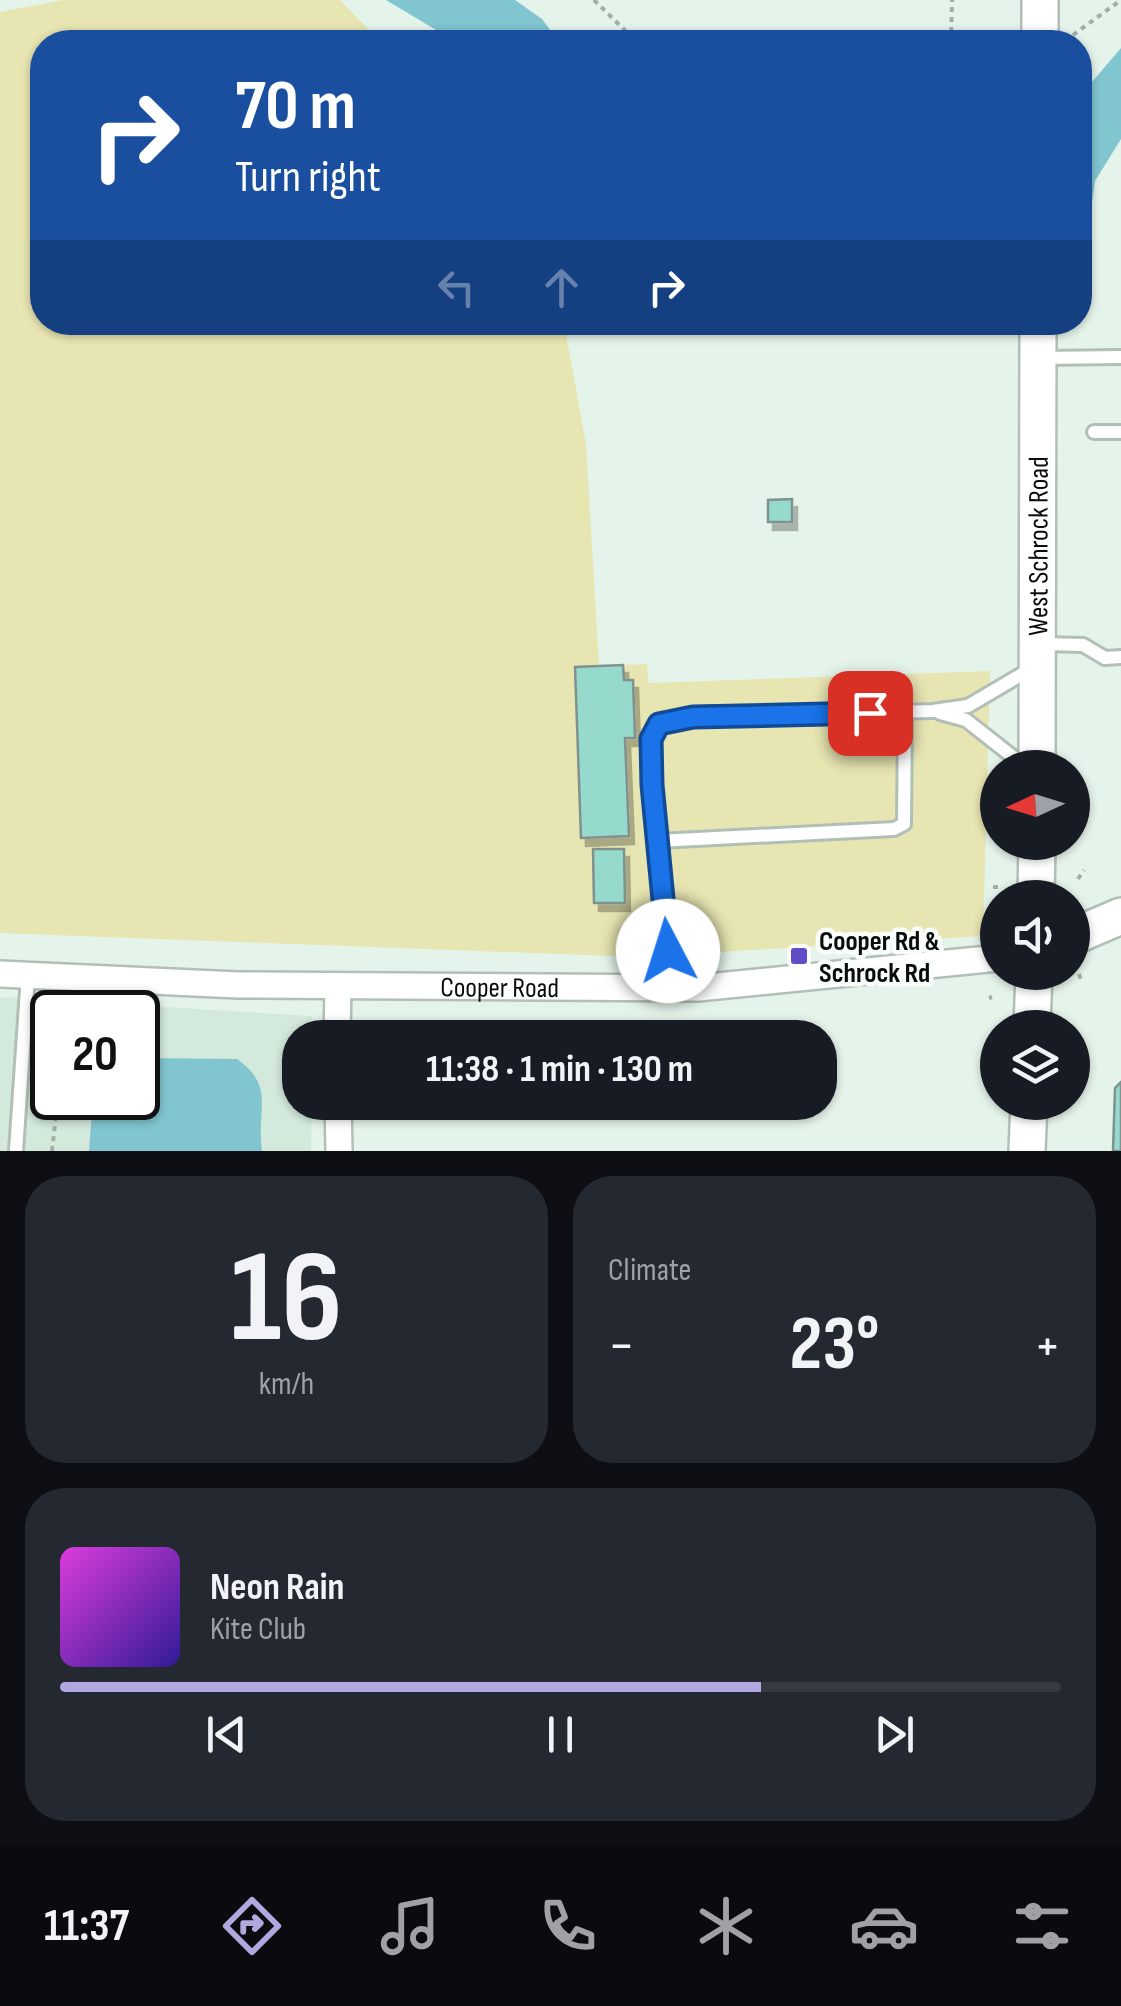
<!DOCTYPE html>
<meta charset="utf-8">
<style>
body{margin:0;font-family:"Sofia Sans Condensed",sans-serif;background:#242831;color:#f1f3f6;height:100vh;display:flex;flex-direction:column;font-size:38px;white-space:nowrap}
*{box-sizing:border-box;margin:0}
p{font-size:32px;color:#9ea1a6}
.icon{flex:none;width:55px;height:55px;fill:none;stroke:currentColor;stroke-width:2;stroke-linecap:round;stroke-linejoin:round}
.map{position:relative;height:1151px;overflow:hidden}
.drawer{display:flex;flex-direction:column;gap:25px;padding:25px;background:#0d0f14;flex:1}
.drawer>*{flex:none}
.top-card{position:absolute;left:30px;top:30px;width:1062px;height:305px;border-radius:40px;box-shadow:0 2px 8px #0004;background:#1a4fa0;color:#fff;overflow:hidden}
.needle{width:65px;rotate:266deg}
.controls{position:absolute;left:980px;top:750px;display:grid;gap:20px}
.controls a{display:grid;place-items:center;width:110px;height:110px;border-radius:50%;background:#171b24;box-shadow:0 2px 8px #0004;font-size:50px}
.speed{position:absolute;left:30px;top:990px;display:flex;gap:20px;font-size:50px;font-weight:700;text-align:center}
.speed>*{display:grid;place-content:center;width:130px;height:130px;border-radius:50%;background:#171b24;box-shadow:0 2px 8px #0004;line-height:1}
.speed .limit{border:5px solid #111;border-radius:15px;background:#fff;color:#111}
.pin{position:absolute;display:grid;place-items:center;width:85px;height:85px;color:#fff;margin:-42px;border-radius:20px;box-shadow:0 5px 15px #0006}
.me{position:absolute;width:110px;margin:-55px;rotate:355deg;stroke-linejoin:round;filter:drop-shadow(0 0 8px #0008)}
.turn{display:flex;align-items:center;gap:35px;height:210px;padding:0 40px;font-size:45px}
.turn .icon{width:130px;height:130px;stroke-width:2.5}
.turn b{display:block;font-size:70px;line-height:85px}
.lanes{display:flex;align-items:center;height:95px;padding:0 40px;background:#0003;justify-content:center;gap:50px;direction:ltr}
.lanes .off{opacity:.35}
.big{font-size:75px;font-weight:700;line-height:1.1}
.drawer .card{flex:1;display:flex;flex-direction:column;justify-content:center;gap:15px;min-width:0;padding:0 35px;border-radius:40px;background:#242831}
.drawer .dial{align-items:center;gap:0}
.dial b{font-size:130px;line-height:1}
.song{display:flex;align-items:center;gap:30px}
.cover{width:120px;height:120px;border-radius:15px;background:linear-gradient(135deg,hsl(300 70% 55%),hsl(250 70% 35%))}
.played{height:10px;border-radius:5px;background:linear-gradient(90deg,#b1a8e0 70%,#363941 70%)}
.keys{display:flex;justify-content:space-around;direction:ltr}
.heat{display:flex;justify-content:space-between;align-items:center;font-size:55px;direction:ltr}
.drawer .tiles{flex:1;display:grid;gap:25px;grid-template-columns:1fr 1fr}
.card:last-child{grid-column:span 2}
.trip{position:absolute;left:282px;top:1020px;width:555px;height:100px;border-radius:40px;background:#171b24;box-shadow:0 2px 8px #0004;font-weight:700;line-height:100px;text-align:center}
.dock{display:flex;height:160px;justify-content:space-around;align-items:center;background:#090b0e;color:#9ea1a6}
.dock .icon{width:70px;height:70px}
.dock .on{color:#b1a8e0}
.dock b{font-size:45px;color:#f1f3f6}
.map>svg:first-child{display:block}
.built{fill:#d3e9db;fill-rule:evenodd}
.green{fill:#e7e5b1}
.water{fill:#81c5d0}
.building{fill:#96dace;stroke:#80918e;stroke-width:2.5;filter:url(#shadow)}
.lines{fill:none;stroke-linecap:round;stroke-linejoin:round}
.lane-casing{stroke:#b2bfb6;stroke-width:18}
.street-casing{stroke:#b2bfb6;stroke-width:30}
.secondary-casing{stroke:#b2bfb6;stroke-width:40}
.path{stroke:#a2aea6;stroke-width:4;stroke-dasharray:5 5;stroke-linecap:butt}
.lane{stroke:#fff;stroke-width:12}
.street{stroke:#fff;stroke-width:25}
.secondary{stroke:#fff;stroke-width:35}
.route-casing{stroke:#114b97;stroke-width:25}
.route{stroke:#1a73e8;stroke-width:18}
.poi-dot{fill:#624dc6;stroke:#f9fefa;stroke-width:4}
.labels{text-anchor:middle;stroke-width:9;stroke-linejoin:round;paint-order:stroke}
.street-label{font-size:28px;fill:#080d0a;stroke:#f9fefa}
.poi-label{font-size:28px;font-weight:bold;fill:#080d0a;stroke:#f9fefa;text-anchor:start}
</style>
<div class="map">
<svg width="1121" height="1151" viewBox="0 0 1121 1151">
<defs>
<filter id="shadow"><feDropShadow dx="5" dy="8" stdDeviation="0" flood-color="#0004"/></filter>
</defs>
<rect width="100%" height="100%" fill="#e5f4ea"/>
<!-- built -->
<path class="built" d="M 0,997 L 312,1016 L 312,1037 L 300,1038 L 300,1102 L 312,1103 L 311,1151 L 0,1151 ZM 52,1012 L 138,1012 L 138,1098 L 52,1098 Z"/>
<!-- green -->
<polygon class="green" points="63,0 340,0 381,42 42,42 42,322 564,323 586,444 599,666 647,664 649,683 990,671 983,936 638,957 0,933 0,12"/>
<!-- water -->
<g class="water">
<polygon points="386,0 515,0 542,19 559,42 456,42"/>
<polygon points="1121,48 1121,139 1095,181 1090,217 1080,227 1080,96"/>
<path d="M 138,1058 L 237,1059 C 276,1087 256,1109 262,1151 L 89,1151 L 93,1098 L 138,1098 Z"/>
</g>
<!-- building -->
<g class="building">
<polygon points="792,499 792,522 768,522 768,500"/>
<polygon points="623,665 624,680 633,680 635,738 625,738 629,836 581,838 575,667"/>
<polygon points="593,849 624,849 625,903 594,903"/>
<polygon points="1121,1082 1121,1151 1113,1151 1115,1088"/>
</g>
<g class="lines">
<defs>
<g id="lane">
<polyline points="1041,358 1121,357"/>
<polyline points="1094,432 1121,432"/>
<polyline points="1042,644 1083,645 1105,658 1121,657"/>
<polyline points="940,713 966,720 1027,768"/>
<polyline points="658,841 894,829 904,824 905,712"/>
<polyline points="672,988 652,785 651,739 659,724 693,717 933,711 968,706 1034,667"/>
<polyline points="16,1151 28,975"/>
</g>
<g id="street">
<path id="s1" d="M 0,974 L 238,985 L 698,988 L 998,958"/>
<polyline points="337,1038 338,986"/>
<polyline points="338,1102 339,1151"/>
</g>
<g id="secondary">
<polyline points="1040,42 1040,0"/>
<path id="s2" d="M 1037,768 L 1038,322"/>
<polyline points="1036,898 1037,842"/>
<polyline points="1072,937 1121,916"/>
<polyline points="1032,1028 1034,972"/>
<polyline points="1027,1151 1029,1102"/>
</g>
</defs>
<!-- lane casing -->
<use href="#lane" class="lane-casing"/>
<!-- street casing -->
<use href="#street" class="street-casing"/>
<!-- secondary casing -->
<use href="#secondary" class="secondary-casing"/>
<!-- path -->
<g class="path">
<polyline points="594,0 637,42"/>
<polyline points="1073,35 1121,0"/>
<polyline points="951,42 952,0"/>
<polyline points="1078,879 1084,870"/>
<polyline points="993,887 999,887"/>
<polyline points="1079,974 1081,981"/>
<polyline points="989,998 992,997"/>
<polyline points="45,1004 72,1005 71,1012"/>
<polyline points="52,1151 58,1098"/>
</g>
<!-- lane -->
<use href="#lane" class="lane"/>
<!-- street -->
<use href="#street" class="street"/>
<!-- secondary -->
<use href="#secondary" class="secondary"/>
</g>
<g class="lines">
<defs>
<polyline id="route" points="668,951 652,785 651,739 659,724 693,717 870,713"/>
</defs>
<!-- route casing -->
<use href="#route" class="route-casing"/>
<!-- route -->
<use href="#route" class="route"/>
</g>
<!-- markers -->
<rect class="poi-dot" x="789" y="946" width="20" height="20" rx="5"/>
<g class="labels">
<!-- street labels -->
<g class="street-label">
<text dy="10" stroke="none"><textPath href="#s2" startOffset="222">West Schrock Road</textPath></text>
<text dy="10" stroke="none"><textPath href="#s1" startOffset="500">Cooper Road</textPath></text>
</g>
<!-- poi labels -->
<g class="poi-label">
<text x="819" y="950">Cooper Rd &amp;<tspan x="819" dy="32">Schrock Rd</tspan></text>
</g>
</g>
</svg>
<div class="controls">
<a><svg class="needle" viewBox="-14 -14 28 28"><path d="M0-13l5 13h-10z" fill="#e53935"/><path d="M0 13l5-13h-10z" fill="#9ea1a6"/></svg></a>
<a><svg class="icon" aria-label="sound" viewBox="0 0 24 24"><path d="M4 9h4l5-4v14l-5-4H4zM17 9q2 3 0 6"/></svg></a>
<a><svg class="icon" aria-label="layers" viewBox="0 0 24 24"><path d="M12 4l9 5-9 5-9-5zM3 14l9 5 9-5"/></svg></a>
</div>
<div class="speed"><div class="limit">20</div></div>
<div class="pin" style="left:870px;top:713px;background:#d93025"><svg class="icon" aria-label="arrive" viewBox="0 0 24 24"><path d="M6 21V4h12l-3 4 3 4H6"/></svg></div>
<svg class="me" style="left:668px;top:951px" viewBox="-20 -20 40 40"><circle r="19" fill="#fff"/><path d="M0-13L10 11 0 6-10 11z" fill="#1a73e8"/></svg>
<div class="trip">11:38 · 1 min · 130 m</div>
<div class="top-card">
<div class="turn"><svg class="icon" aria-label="right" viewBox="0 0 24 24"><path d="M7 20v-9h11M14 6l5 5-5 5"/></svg><div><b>70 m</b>Turn right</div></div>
<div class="lanes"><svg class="icon off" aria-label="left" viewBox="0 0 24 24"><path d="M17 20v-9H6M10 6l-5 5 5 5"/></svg><svg class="icon off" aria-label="ahead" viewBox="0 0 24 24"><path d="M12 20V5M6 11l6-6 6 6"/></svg><svg class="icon" aria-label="right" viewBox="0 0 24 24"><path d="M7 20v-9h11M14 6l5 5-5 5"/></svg></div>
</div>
</div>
<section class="drawer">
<div class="tiles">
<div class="card dial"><b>16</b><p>km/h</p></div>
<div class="card"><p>Climate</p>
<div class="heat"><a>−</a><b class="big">23°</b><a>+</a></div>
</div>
<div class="card">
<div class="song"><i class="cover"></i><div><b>Neon Rain</b><p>Kite Club</p></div></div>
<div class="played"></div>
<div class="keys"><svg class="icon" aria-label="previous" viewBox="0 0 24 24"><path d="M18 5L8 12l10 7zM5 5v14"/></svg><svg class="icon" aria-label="pause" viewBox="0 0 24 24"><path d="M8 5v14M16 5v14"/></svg><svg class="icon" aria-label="next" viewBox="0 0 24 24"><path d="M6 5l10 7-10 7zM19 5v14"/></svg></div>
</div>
</div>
</section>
<nav class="dock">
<b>11:37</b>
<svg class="icon on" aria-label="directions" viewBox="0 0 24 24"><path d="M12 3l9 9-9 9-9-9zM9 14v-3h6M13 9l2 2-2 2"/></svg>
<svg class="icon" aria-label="music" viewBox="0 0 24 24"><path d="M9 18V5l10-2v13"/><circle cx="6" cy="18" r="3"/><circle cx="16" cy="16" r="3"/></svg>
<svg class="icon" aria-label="phone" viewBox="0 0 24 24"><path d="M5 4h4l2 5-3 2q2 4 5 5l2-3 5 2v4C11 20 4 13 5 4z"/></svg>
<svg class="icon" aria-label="climate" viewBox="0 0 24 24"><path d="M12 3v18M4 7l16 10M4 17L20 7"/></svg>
<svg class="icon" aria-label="car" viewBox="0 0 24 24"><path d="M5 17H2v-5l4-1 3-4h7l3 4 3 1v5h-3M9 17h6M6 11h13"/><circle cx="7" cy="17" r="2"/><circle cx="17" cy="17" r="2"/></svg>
<svg class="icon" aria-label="filters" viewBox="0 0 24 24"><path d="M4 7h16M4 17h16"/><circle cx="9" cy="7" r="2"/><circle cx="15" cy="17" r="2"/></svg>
</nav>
